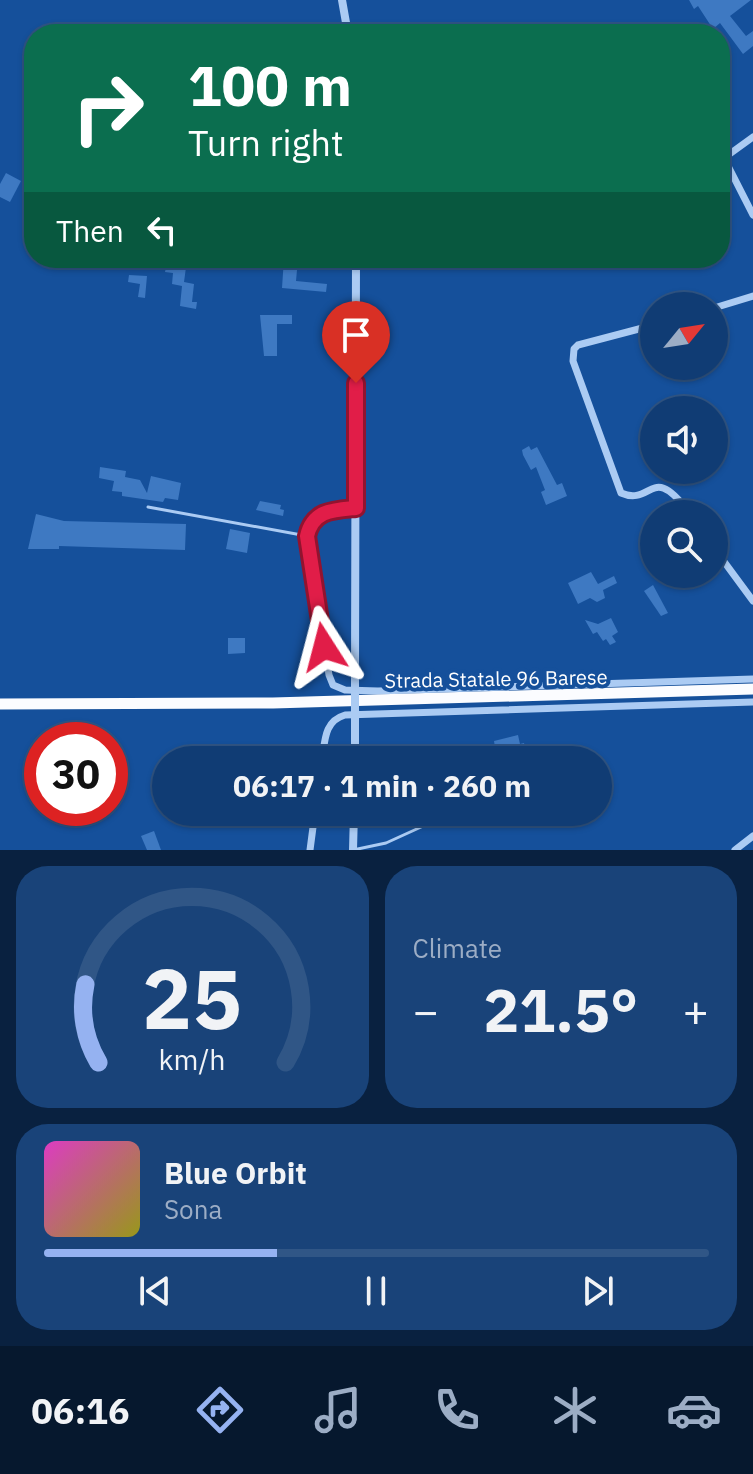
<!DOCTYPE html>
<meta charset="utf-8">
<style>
body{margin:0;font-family:"IBM Plex Sans",sans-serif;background:#194379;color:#f1f3f6;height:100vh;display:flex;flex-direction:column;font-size:30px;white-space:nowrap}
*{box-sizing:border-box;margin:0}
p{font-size:26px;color:#9cadc5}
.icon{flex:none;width:44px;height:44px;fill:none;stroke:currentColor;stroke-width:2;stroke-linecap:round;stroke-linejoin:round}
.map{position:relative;height:850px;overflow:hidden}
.sheet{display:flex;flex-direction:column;gap:16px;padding:16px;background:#092140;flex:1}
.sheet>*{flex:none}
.hud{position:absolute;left:24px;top:24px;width:706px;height:244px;border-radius:32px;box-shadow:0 2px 6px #0004,0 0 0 2px #305686;background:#0b6e4f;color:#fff;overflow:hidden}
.needle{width:52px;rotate:60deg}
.fabs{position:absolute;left:640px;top:292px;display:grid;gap:16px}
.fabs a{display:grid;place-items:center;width:88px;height:88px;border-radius:50%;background:#103c74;box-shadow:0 2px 6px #0004,0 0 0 2px #305686;font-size:40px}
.speed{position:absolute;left:24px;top:722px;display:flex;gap:16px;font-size:40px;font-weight:700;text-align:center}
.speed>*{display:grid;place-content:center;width:104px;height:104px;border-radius:50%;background:#103c74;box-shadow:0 2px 6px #0004,0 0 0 2px #305686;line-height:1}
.speed .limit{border:12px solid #d22;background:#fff;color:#111}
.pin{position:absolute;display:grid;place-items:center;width:68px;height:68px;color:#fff;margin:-82px -34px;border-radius:50% 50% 50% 0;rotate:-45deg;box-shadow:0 0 8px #0007}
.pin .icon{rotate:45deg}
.me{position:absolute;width:88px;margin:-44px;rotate:351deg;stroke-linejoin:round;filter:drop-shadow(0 0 6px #0008)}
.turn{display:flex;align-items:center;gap:28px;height:168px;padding:0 32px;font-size:36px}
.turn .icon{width:104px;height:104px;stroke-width:2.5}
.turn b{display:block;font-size:56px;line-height:68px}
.then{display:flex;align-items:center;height:76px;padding:0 32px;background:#0003;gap:16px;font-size:30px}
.big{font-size:60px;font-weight:700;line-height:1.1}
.sheet .card{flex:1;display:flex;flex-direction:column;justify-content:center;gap:12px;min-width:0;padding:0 28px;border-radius:32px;background:#194379}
.sheet .dial{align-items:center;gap:0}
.dial svg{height:208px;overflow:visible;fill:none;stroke:#305686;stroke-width:7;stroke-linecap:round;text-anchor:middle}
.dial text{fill:#f1f3f6;stroke:none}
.song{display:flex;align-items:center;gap:24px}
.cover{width:96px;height:96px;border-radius:12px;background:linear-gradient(135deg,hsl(310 70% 55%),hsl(60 70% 35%))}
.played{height:8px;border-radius:4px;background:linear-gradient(90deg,#95b2f1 35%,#305686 35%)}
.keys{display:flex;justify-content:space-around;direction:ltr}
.heat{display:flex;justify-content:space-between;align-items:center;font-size:44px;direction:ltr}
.sheet .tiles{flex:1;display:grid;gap:16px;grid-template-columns:1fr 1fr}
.card:last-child{grid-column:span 2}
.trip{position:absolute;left:152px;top:746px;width:460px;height:80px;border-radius:40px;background:#103c74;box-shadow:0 2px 6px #0004,0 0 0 2px #305686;font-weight:700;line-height:80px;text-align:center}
.menu{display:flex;height:128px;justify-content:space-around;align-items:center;background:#06182e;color:#9cadc5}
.menu .icon{width:56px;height:56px}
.menu .active{color:#95b2f1}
.menu b{font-size:36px;color:#f1f3f6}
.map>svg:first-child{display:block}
.building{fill:#3e79c2}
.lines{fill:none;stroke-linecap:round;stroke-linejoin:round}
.service{stroke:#abcbf3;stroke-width:3}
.minor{stroke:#abcbf3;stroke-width:7}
.tertiary{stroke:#abcbf3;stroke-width:8}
.trunk{stroke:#fbfcff;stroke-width:11}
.tertiary-bridge{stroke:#abcbf3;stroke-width:8}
.route-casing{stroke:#92132f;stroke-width:20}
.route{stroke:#e11d48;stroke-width:14}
.labels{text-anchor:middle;stroke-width:8;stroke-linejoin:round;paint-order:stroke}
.street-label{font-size:20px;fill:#fff;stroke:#15509b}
</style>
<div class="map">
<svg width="753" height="850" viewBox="0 0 753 850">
<rect width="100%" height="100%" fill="#15509b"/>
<!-- building -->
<g class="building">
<polygon points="689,0 751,0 730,16 746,36 753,31 753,46 743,54 720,23 713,29 698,6 694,9"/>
<polygon points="6,173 21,181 10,202 0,197 0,184"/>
<polygon points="168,258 187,260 184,282 194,284 192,302 197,302 196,309 180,306 182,286 172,284 173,273 165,272"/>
<polygon points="284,258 298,259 296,281 327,284 326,292 282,288"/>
<polygon points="129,275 147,276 145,298 138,297 140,284 128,282"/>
<polygon points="260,315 292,315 292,324 277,324 277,356 264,356"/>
<polygon points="529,446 531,450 537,447 557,485 562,483 567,496 546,505 541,492 545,490 536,467 531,470 523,455 522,450"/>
<polygon points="100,467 126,471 125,477 140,480 147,493 151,476 181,483 178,500 165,498 163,502 122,496 122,492 112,491 114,481 99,478"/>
<polygon points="260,501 281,505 280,509 284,510 283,516 256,510"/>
<polygon points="36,514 64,521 186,524 185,550 59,546 59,549 28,549"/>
<polygon points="230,529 250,533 247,553 226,549"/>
<polygon points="591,572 598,584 614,576 617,583 603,590 605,598 597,602 590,598 578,604 568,583"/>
<polygon points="653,585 668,613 661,616 644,591"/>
<polygon points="611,618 618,632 612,636 616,642 610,645 606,639 603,641 597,632 593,634 585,620 598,624"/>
<polygon points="228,638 245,638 245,653 228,654"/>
<polygon points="518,735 520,744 524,743 528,760 497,760 494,741"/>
<polygon points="154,831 161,850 147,850 141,836"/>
</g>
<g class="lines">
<!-- service -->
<g class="service">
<polyline points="148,507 307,536"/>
<polyline points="353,850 386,843 454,812"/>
</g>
<!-- minor -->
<g class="minor">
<polyline points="753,137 724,158 753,215"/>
<polyline points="714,308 753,296"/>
<path d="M 654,325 L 578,345 L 574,349 L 573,361 L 621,493 C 653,507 651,460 690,514"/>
<path d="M 356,508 C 333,510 313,510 307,536 L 329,675 L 333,685 L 345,690 L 378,691 L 753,679"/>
<polyline points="714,548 753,601"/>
<path d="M 322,760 C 325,741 324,721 345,715 L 753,702"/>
<polyline points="310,850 315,812"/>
<polyline points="735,850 753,836"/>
</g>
<!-- tertiary -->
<g class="tertiary">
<polyline points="342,0 348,34"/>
<polyline points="355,676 356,258"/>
<polyline points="354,760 355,747"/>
<polyline points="353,850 354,812"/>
</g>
<!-- trunk -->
<polyline class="trunk" points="0,704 273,703 753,689"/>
<!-- tertiary-bridge -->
<polyline class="tertiary-bridge" points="355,747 355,676"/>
</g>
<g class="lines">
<defs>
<path id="route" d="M 324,647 L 307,536 C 313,510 333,510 356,508 L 356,383"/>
</defs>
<!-- route casing -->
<use href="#route" class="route-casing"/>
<!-- route -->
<use href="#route" class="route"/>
</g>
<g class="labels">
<!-- street labels -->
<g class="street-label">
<text transform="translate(496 679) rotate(-1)" y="7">Strada Statale 96 Barese</text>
</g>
</g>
</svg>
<div class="fabs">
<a><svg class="needle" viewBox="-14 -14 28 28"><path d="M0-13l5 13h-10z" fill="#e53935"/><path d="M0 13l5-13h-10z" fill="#9cadc5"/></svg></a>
<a><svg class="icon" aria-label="sound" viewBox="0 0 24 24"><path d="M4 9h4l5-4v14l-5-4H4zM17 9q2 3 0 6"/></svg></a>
<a><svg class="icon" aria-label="search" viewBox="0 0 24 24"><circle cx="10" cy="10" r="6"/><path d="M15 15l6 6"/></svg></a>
</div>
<div class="speed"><div class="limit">30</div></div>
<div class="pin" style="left:356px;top:383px;background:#d93025"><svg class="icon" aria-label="arrive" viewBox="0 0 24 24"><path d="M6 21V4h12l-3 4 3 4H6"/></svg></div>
<svg class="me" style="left:324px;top:647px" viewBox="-20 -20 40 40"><path d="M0-17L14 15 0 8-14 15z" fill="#e11d48" stroke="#fff" stroke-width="4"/></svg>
<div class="trip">06:17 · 1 min · 260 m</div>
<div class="hud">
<div class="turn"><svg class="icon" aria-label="right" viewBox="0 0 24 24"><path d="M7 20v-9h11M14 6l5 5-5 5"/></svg><div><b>100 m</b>Turn right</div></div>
<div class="then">Then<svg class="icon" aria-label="left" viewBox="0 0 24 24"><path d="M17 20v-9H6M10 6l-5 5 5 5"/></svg></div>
</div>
</div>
<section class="sheet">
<div class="tiles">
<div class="card dial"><svg viewBox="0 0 100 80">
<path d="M14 69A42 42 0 1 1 86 69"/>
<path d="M14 69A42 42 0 0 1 9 39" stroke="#95b2f1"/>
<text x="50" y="56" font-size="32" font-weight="700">25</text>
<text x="50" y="72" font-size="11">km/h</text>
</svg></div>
<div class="card"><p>Climate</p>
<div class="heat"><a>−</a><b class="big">21.5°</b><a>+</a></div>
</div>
<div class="card">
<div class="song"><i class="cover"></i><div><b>Blue Orbit</b><p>Sona</p></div></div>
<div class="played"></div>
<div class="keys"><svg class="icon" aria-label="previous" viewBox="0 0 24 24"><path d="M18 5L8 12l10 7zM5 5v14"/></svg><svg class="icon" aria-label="pause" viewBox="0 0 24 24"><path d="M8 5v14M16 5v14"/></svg><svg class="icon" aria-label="next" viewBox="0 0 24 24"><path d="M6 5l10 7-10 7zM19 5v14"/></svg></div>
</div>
</div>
</section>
<nav class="menu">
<b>06:16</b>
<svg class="icon active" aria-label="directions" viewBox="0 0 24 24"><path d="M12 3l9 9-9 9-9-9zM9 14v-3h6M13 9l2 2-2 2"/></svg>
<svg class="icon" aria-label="music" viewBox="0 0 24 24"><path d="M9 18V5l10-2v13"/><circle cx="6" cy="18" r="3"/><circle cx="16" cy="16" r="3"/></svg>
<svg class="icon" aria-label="phone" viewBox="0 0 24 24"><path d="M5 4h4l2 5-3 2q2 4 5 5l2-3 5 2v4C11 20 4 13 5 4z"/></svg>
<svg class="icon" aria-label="climate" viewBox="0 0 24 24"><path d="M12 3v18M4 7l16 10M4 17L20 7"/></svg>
<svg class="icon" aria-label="car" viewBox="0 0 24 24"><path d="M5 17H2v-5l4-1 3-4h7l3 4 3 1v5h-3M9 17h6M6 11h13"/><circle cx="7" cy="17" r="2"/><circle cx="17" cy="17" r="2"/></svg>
</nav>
